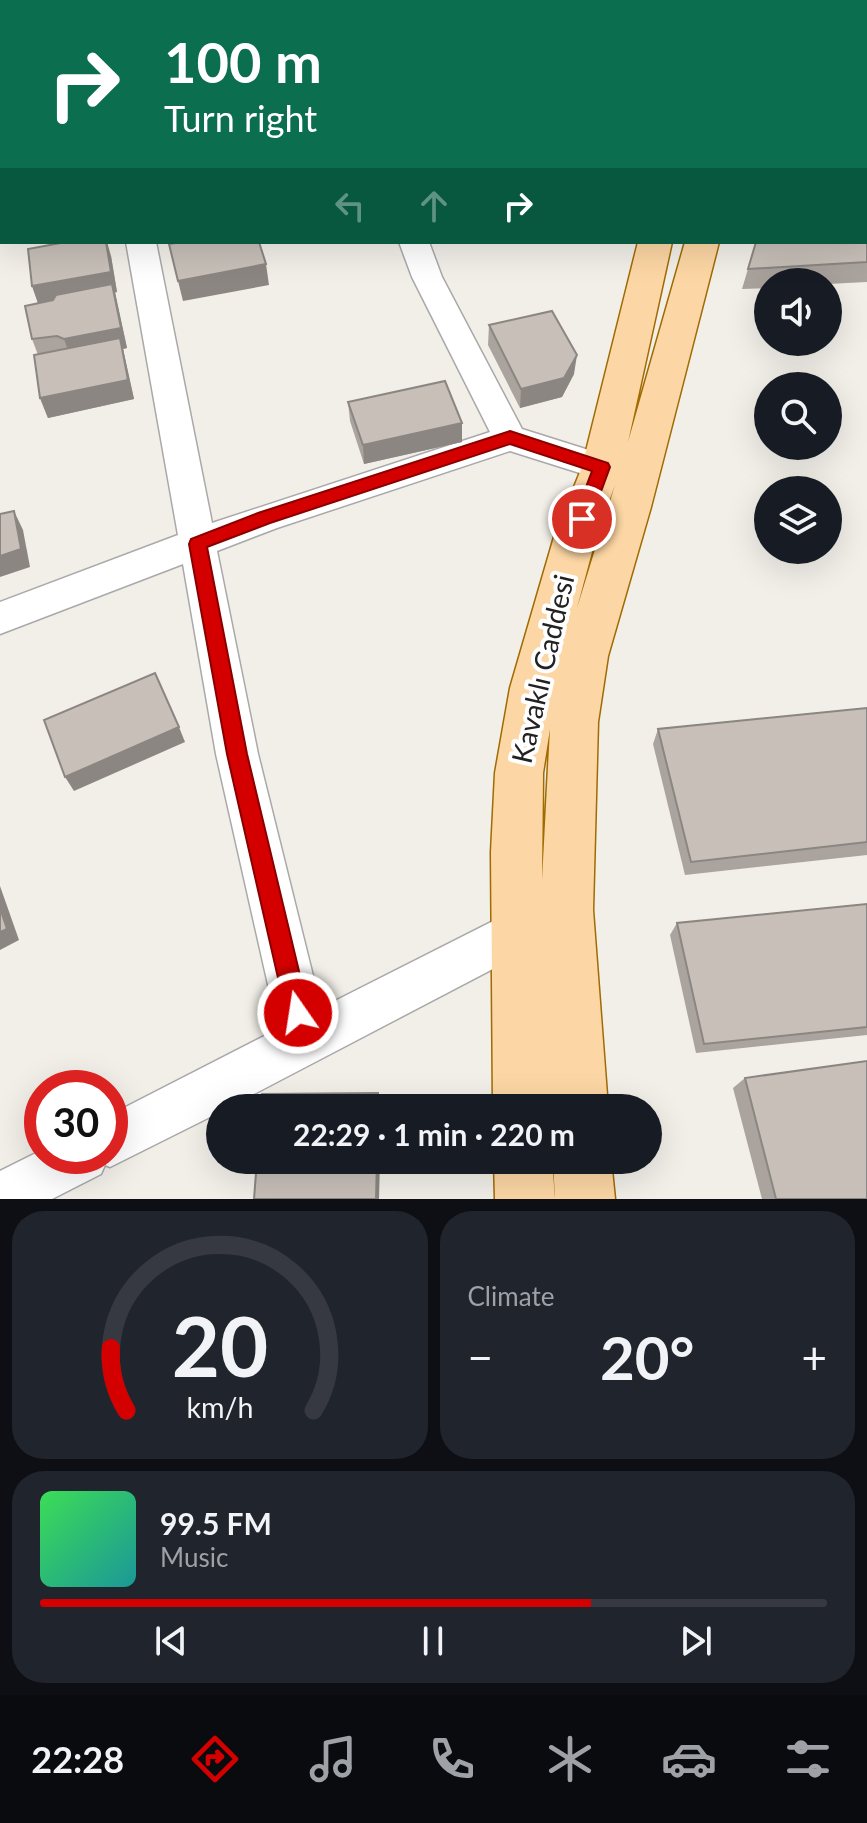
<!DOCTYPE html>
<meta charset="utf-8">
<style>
body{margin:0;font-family:Lato,sans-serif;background:#20242c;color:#f1f3f6;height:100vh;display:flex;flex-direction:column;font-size:30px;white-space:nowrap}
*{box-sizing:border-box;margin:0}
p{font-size:26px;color:#9ea1a6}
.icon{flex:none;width:44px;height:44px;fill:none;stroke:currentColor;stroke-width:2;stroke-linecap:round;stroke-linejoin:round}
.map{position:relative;height:1199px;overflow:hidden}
.side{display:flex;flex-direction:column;gap:12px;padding:12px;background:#0d0f14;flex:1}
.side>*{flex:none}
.hud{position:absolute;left:0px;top:0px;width:868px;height:244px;box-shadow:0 8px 32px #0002;background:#0b6e4f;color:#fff;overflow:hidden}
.controls{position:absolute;left:754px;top:268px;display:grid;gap:16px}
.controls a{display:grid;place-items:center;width:88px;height:88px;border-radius:50%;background:#171b24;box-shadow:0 8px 32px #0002;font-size:40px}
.speed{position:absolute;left:24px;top:1070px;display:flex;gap:16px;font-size:40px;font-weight:700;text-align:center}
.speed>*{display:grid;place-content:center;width:104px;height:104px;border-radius:50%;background:#171b24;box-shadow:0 8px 32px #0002;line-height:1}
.speed .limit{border:12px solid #d22;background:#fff;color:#111}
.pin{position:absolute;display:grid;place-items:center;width:68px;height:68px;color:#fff;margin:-34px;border:4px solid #fff;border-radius:50%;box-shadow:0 2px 8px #0007}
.me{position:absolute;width:88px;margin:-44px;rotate:347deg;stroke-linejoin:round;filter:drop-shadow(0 0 6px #0008)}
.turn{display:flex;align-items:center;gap:28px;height:168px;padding:0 32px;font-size:36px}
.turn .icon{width:104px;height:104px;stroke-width:2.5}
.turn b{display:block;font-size:56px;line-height:68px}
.lanes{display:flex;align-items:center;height:76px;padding:0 32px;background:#0003;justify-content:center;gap:40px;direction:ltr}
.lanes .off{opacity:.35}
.big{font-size:60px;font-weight:700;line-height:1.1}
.side .widget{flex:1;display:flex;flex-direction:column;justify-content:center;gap:12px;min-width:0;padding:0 28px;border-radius:32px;background:#20242c}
.side .dial{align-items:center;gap:0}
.dial svg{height:208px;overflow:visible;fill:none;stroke:#363941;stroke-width:7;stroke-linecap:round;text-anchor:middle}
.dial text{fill:#f1f3f6;stroke:none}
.song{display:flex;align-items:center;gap:24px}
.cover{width:96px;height:96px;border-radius:12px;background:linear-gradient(135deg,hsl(130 70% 55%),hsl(180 70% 35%))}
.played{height:8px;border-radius:4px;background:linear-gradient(90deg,#d40000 70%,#363941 70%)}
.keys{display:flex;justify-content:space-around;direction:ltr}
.heat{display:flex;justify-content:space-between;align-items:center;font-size:44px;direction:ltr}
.side .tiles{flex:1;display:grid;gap:12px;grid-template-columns:1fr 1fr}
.widget:last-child{grid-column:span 2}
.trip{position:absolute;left:206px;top:1094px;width:456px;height:80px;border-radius:40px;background:#171b24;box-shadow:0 8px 32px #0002;font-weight:700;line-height:80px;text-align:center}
.tabs{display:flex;height:128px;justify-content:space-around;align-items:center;background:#090b0e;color:#9ea1a6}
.tabs .icon{width:56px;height:56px}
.tabs .selected{color:#d40000}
.tabs b{font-size:36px;color:#f1f3f6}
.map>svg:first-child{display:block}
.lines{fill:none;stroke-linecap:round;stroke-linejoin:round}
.minor-casing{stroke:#a9a9a9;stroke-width:3}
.major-casing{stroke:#a06b00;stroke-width:3}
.minor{fill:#fff;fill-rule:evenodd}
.major{fill:#fcd6a4;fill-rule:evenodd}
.wall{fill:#aba49e}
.shaded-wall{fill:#8b8681}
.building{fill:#c7bfb8;stroke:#8b8681;stroke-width:2}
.route{fill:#d40000;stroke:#8a0000;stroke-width:2}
.labels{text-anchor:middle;stroke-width:8;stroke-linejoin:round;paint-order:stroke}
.street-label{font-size:28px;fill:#222;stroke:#fff}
</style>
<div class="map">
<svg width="867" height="1199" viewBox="0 0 867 1199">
<rect width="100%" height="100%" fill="#f2efe9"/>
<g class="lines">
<defs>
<g id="minor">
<rect x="83" y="0" width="24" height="2"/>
<polygon points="311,0 335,0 336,2 312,2"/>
<polygon points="507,0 537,0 506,2"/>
<polygon points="126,242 156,242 212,523 490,432 412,277 399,242 429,242 442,277 522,429 614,458 619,467 614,476 602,480 510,451 277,528 217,551 258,754 321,1008 517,909 533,916 540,932 533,948 227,1108 220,1108 220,1112 110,1167 105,1165 101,1174 52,1199 0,1199 0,1171 42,1150 42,1156 110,1156 110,1115 278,1029 216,754 183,564 0,634 0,602 178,535"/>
</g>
<g id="major">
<path d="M 638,242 L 672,242 L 628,442 L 685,242 L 719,242 L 651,507 L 608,656 L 598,722 L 593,910 L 608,1108 L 493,1108 L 491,852 L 495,773 L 510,688 L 554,537 L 582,467 ZM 615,485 L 577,608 L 596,537 ZM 550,729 L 542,880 L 543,773 Z"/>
<polygon points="494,1160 552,1160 555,1199 495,1199"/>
<polygon points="553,1160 611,1160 615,1199 555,1199"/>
</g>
</defs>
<!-- minor casing -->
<use href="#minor" class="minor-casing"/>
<!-- major casing -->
<use href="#major" class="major-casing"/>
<!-- minor -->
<use href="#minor" class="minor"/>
<!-- major -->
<use href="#major" class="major"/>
</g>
<!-- wall -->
<g class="wall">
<polygon points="867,173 867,282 828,284 828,282 768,282 768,288 742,289 756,242"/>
<polygon points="111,256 117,292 115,293 127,348 123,349 134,399 48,418 40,398 38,355 32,339 38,303 32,286"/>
<polygon points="489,325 574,374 562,397 520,408 488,345"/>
<polygon points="348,402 462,423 462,442 364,464 350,421"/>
<polygon points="867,708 867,855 685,875 653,744 658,729"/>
<polygon points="867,904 867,1035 696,1053 670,935 677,923"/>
<polygon points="745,1078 867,1199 762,1199 733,1088"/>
</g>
<!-- shaded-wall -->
<g class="shaded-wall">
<polygon points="107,242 111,256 117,292 115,292 127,348 123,349 134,399 48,418 40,398 71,359 64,339 39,306 32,286"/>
<polygon points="266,264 269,285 183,301 178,281"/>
<polygon points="577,355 574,374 562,397 520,408 521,389"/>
<polygon points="462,423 462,442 364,464 363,445"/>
<polygon points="14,511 23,530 30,567 0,577 0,556"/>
<polygon points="179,727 185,742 74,791 65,777"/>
<polygon points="0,886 19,940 0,950"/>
<polygon points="377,1160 380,1160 379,1199 376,1199"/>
</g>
<!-- building -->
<g class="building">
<polygon points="7,0 50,0 43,2 8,2"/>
<rect x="126" y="0" width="48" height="2"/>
<polygon points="0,19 2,19 2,35 0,32"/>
<polygon points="866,173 867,173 867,262 748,269 756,242 866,242"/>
<polygon points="66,242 106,242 111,272 32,286 28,249"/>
<polygon points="181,242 259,242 266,264 178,281 169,244"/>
<polygon points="112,284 121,328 64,339 57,336 32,339 25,306 53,300 56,295"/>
<polygon points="552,311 577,355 564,378 521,389 489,325"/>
<polygon points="120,338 128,380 40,398 34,355"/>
<polygon points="445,381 462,423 363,445 348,402"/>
<polygon points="14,511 21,549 0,556 0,514"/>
<polygon points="155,673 179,727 65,777 44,720"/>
<polygon points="867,708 867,842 691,862 658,729"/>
<polygon points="867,904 867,1027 704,1044 677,923"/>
<polygon points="0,908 7,929 0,932"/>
<polygon points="867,1061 867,1199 776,1199 745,1078"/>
<polygon points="378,1093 378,1108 261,1108 262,1094"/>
<polygon points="257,1160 377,1160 376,1199 254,1199"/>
</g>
<!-- route -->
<polygon class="route" points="510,431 608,463 610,467 589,524 576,524 574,519 592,471 510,444 270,523 207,547 247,754 309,1013 306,1021 298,1025 290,1021 286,1013 227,754 189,544 191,539 258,513"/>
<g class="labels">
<!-- street labels -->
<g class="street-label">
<text transform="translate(543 669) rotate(-77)" y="10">Kavaklı Caddesi</text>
</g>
</g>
</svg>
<div class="controls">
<a><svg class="icon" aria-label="sound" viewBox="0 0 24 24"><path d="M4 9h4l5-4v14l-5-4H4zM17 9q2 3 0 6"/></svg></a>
<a><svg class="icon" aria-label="search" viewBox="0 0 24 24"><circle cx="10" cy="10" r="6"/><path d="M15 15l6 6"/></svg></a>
<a><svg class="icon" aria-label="layers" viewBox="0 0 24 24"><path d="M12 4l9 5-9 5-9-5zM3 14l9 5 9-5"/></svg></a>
</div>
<div class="speed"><div class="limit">30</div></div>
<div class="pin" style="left:582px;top:519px;background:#d93025"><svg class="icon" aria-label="arrive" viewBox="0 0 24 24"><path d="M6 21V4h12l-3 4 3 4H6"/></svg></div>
<svg class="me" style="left:298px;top:1013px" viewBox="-20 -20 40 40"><circle r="17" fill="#d40000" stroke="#fff" stroke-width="3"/><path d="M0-11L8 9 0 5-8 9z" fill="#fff"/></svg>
<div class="trip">22:29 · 1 min · 220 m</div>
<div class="hud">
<div class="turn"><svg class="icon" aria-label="right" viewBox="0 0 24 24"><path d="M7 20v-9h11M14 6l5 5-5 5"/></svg><div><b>100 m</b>Turn right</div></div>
<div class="lanes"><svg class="icon off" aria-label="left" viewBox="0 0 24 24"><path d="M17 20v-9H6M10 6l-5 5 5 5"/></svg><svg class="icon off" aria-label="ahead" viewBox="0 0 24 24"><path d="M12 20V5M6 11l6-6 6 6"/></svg><svg class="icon" aria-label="right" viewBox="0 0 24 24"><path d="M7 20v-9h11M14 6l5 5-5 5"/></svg></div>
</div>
</div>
<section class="side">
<div class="tiles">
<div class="widget dial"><svg viewBox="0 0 100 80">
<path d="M14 69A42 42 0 1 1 86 69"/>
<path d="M14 69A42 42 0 0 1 8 45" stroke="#d40000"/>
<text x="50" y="56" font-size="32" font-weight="700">20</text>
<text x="50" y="72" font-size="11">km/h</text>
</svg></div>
<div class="widget"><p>Climate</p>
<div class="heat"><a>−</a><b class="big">20°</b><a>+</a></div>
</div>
<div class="widget">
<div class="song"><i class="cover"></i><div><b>99.5 FM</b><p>Music</p></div></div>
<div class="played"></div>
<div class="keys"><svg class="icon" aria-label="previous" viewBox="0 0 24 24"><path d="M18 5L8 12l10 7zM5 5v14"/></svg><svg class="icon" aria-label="pause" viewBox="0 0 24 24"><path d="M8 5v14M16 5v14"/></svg><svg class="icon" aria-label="next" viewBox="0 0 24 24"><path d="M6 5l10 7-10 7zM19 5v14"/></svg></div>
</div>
</div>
</section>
<nav class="tabs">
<b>22:28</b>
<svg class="icon selected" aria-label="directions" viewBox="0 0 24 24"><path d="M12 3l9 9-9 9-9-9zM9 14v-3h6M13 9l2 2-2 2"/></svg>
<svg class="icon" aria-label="music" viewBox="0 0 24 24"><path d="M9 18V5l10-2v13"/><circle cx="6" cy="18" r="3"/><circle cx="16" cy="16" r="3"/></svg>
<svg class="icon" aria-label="phone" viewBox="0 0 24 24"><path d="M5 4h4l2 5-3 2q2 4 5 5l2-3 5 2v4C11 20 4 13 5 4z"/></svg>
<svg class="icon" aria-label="climate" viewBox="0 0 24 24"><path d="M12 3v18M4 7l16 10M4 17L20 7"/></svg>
<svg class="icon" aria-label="car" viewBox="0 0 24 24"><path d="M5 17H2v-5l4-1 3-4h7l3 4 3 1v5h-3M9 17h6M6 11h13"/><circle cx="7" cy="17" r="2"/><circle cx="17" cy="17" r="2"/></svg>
<svg class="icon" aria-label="filters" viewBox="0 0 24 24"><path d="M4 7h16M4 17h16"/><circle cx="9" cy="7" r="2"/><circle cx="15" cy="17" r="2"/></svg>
</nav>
